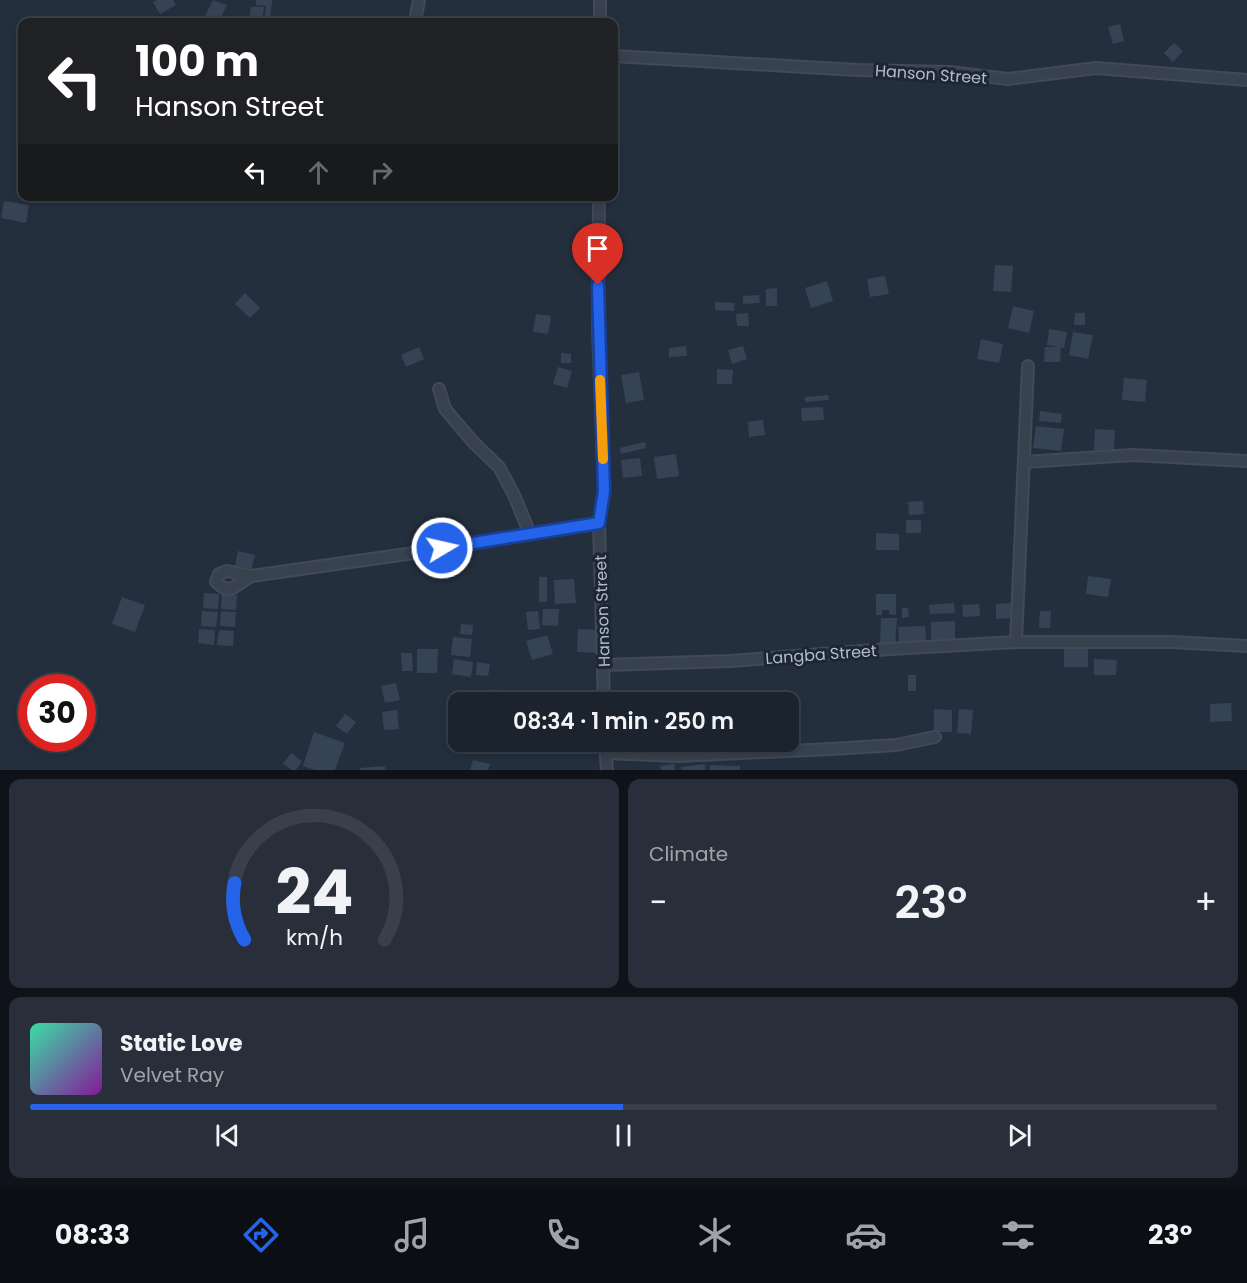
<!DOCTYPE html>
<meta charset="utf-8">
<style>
body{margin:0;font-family:Poppins,sans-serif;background:#282f3a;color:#f1f3f6;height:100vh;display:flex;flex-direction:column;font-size:22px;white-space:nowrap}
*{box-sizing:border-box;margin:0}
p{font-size:20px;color:#a0a4aa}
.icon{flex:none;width:33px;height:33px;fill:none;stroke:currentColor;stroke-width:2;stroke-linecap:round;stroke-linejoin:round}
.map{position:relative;height:770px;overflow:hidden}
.side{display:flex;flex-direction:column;gap:9px;padding:9px;background:#0f1319;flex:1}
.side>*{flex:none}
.guide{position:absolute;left:18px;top:18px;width:600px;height:183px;border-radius:12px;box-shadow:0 3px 9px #0003,0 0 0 2px #39404a;background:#202124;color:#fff;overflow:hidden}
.speed{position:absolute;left:18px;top:674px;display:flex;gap:12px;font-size:30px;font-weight:700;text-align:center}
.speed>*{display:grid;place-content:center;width:78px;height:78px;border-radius:50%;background:#1b232e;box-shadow:0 3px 9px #0003,0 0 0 2px #39404a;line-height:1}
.speed .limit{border:9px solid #d22;background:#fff;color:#111}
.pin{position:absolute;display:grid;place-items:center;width:51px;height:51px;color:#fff;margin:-62px -26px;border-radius:50% 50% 50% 0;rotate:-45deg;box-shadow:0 0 6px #0007}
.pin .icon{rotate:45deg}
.me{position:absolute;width:66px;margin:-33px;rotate:81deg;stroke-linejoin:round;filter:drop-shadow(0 0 4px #0008)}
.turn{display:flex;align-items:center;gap:21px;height:126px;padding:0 18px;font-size:27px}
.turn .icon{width:78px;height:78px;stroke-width:2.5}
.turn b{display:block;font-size:42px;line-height:51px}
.lanes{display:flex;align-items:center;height:57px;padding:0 18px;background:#0003;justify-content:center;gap:30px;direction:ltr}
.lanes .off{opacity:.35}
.big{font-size:45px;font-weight:600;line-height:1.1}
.side .card{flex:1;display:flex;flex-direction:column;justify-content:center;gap:9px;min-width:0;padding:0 21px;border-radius:12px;background:#282f3a}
.side .dial{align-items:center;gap:0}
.dial svg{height:156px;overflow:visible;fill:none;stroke:#39404a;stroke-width:7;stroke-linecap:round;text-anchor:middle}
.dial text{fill:#f1f3f6;stroke:none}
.song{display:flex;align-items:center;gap:18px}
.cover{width:72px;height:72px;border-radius:9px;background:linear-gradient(135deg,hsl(160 70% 55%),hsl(290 70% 35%))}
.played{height:6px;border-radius:3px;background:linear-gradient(90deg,#2563eb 50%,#39404a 50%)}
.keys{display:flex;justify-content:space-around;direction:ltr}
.heat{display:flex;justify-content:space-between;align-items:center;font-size:33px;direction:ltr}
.side .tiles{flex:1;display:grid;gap:9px;grid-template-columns:1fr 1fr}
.card:last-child{grid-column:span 2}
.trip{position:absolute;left:448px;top:692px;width:351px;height:60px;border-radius:12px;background:#1b232e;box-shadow:0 3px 9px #0003,0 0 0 2px #39404a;font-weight:600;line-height:60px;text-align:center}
.tab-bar{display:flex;height:96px;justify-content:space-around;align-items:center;background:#0b0e12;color:#a0a4aa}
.tab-bar .icon{width:42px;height:42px}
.tab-bar .current{color:#2563eb}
.tab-bar b{font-size:27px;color:#f1f3f6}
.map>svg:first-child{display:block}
.building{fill:#364354}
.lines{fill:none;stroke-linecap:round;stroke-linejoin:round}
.street-casing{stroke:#414a57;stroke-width:14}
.street{stroke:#38414e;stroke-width:10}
.route-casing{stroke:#184099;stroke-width:15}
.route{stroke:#2563eb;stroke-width:10}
.slow{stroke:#f59e0b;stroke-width:10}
.labels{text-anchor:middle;stroke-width:6;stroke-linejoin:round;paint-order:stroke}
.street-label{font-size:16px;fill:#b4bcc9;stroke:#1d2633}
</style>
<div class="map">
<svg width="1247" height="770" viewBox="0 0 1247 770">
<rect width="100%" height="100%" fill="#242f3e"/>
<!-- building -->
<g class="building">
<polygon points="157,0 173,0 176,5 160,14 153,2"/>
<polygon points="213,0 227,5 219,22 208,22 203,20"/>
<polygon points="256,0 272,0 270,22 264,22 266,6 256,5"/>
<polygon points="251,7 264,7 262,22 249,22"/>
<polygon points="1120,24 1124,41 1113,44 1108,27"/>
<polygon points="1174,43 1183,51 1173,62 1164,53"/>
<polygon points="4,201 29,205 26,223 1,218"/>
<polygon points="995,265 1013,266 1011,292 993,291"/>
<polygon points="885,276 889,294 870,297 867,279"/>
<polygon points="827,281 833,301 811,308 805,288"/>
<polygon points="777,288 777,306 766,306 766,289"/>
<polygon points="245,293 260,308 250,318 235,304"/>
<polygon points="759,295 760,303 743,304 743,296"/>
<polygon points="715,302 735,303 734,311 715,310"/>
<polygon points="1013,306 1034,311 1029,333 1008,328"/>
<polygon points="748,313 749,326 737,326 736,314"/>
<polygon points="1075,313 1085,313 1085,325 1074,325"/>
<polygon points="536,314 551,316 548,334 533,332"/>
<polygon points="1049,329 1067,332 1064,348 1047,345"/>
<polygon points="1073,332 1093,335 1088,359 1069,355"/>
<polygon points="981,339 1003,344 999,363 977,359"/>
<polygon points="686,346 687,356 669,357 669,348"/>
<polygon points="743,346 747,359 732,364 728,350"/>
<polygon points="419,347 424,359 406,367 401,355"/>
<polygon points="1045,347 1061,347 1060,362 1044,362"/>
<polygon points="561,353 571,354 571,363 561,363"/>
<polygon points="558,367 572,371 567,388 553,384"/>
<polygon points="717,369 733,370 732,384 717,384"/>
<polygon points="639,372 644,400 626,403 621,375"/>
<polygon points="1124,378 1147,380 1145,402 1122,400"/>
<polygon points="828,395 829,400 805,402 805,397"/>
<polygon points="823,407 824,420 802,421 801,408"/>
<polygon points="1040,411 1062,414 1061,423 1039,421"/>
<polygon points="763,420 765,435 749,437 748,422"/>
<polygon points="1036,426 1064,429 1061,451 1033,448"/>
<polygon points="1095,429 1115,430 1114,450 1094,450"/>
<polygon points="645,442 646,448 621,454 620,448"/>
<polygon points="676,454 679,476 657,479 654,457"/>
<polygon points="640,458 642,476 623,478 621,460"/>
<polygon points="923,501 924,514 909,515 908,502"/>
<rect x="906" y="520" width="15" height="13"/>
<polygon points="876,533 899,534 899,550 876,550"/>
<polygon points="238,551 255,555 251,570 235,566"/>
<polygon points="1088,576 1111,579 1108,597 1086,594"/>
<rect x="539" y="577" width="8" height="25"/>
<polygon points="574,579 576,603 555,604 554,580"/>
<polygon points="204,593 219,594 218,609 203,608"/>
<polygon points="222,594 237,595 236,610 221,609"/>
<polygon points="876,594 896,594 896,615 889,614 889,610 882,610 882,615 876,615"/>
<polygon points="122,597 145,605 135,632 112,624"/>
<polygon points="954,603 955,613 930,614 929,605"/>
<polygon points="1011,603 1011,618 996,619 996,604"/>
<polygon points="979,604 980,616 963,617 962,605"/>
<polygon points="902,608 908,608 909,617 902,618"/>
<polygon points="543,609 559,609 558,626 542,625"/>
<polygon points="202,611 218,612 216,627 201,626"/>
<polygon points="221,611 236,612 235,627 220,626"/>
<polygon points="538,611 540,629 528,630 526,612"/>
<polygon points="1040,611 1051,611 1050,628 1039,628"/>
<polygon points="881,618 897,618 895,647 880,647"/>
<polygon points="955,621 955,639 931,640 931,622"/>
<polygon points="461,624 473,625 472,635 460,634"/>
<polygon points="925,626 926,641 899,642 898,627"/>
<polygon points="199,629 215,630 214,645 198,643"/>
<polygon points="578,629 597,630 596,653 577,652"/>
<polygon points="219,630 234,631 233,646 217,645"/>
<polygon points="547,635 553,654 532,660 526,641"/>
<polygon points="453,637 472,639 470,657 451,655"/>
<polygon points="417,649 438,649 437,673 417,673"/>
<rect x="1064" y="649" width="24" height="18"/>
<polygon points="401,653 412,653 413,671 402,671"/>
<polygon points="454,659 473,662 471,677 452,674"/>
<polygon points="1094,659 1117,660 1116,675 1094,675"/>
<polygon points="477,662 490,664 488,676 476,675"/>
<rect x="908" y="675" width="8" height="16"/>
<polygon points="396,683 400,700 385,703 381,686"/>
<polygon points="495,689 512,695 510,702 491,702"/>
<polygon points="1231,703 1232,721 1210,722 1210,704"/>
<polygon points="934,709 952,710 952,732 934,732"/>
<polygon points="959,709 973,710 971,734 957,733"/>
<polygon points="397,710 399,729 384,730 382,712"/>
<polygon points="345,714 356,722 347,734 336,726"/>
<polygon points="314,732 345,743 335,770 315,770 303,766"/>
<polygon points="480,741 490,741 486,753 477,749"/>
<polygon points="521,741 546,741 545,754 520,753"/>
<polygon points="558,741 572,741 571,748 557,746"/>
<polygon points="661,741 677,742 676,750 660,749"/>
<polygon points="291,753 302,761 296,770 292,770 283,764"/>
<polygon points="473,760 490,764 488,770 470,770"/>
<polygon points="674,764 675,770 661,770 660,766"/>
<polygon points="705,764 705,770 681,770 681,767"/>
<polygon points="710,765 740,766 740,770 710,770"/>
<polygon points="385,766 385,770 360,770 360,768"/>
</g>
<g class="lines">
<defs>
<g id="street">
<polyline points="415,22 419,0"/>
<polyline points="600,22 600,0"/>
<polyline points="614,56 857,70 949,72 1008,79 1096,68 1247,80"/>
<polyline points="599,196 598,329 604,491 599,523 604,702"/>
<polyline points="439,389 445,409 474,443 499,467 514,495 530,534"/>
<polyline points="1024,462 1133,455 1247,461"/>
<polyline points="251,576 233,588 225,589 216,582 219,574 227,571 251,576 421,552 599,523"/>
<polyline points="1016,642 1172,642 1247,646"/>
<polyline points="604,665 730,661 890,649 1016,642 1028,366"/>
<polyline points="605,741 607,770"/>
<polyline points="606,753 677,756 831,749 896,745 935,737"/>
</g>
</defs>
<!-- street casing -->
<use href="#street" class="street-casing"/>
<!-- street -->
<use href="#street" class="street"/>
</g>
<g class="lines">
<defs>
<polyline id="route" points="442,548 599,523 604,491 598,285"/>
</defs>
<!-- route casing -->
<use href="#route" class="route-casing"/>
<!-- route -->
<use href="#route" class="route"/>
<!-- slow -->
<polyline class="slow" points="600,380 603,459"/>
</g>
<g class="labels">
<!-- street labels -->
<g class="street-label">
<text transform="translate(931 74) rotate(4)" y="6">Hanson Street</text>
<text transform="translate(602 611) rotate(-92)" y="6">Hanson Street</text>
<text transform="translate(821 654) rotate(-4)" y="6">Langba Street</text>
</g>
</g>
</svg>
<div class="speed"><div class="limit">30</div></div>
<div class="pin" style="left:598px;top:285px;background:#d93025"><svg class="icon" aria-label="arrive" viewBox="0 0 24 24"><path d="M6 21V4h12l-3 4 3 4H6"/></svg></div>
<svg class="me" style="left:442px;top:548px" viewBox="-20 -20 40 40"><circle r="17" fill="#2563eb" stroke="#fff" stroke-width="3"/><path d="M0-11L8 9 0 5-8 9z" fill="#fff"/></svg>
<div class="trip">08:34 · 1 min · 250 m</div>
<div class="guide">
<div class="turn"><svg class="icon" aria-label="left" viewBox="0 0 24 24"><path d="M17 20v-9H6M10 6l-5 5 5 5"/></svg><div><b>100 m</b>Hanson Street</div></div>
<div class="lanes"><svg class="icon" aria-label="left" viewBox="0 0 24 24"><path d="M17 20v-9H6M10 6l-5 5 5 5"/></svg><svg class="icon off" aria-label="ahead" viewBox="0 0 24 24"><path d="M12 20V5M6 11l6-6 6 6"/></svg><svg class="icon off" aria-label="right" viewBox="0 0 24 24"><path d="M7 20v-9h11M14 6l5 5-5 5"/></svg></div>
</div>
</div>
<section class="side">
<div class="tiles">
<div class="card dial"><svg viewBox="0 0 100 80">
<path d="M14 69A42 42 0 1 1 86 69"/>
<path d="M14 69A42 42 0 0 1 9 40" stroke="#2563eb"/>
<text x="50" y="56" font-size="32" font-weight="700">24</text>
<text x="50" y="72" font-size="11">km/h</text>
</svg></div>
<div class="card"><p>Climate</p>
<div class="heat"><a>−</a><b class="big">23°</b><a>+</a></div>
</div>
<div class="card">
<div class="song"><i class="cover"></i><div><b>Static Love</b><p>Velvet Ray</p></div></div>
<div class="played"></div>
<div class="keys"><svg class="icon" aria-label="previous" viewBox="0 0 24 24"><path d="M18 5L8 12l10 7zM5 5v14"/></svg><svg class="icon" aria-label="pause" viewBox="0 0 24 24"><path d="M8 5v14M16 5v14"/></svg><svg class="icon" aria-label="next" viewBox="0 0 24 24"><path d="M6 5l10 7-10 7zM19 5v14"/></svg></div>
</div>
</div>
</section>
<nav class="tab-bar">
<b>08:33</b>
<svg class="icon current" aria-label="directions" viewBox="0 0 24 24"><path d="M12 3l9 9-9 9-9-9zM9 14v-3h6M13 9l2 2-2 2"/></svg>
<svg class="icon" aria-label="music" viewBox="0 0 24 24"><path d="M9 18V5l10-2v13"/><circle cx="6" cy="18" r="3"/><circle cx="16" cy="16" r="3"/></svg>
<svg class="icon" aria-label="phone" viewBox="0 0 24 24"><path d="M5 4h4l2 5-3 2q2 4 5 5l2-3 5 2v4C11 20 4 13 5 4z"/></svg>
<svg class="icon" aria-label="climate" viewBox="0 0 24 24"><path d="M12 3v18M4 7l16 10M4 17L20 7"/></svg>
<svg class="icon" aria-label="car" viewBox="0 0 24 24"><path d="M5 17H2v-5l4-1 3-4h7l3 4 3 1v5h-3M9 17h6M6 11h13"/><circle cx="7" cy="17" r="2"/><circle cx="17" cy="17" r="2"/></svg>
<svg class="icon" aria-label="filters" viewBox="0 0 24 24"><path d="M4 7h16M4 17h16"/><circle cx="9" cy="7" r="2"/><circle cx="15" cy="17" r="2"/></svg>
<b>23°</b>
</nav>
